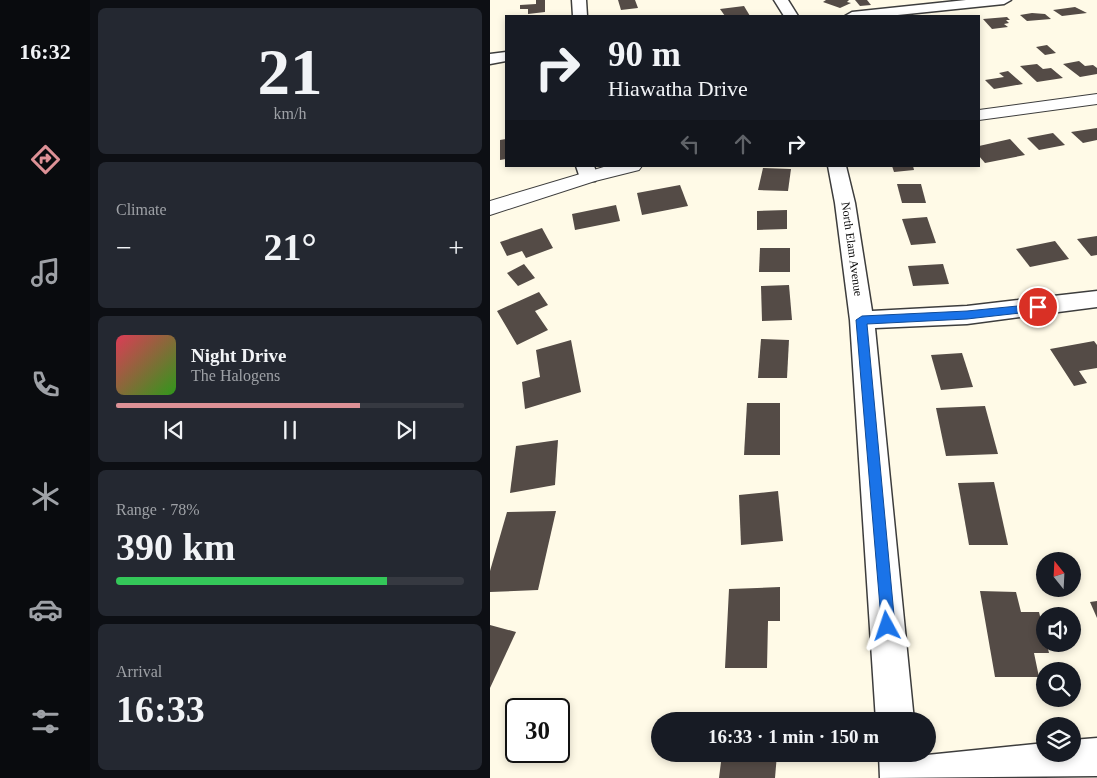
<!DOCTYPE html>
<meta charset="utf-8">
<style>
body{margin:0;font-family:"Times New Roman",serif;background:#242831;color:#f1f3f6;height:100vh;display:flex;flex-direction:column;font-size:19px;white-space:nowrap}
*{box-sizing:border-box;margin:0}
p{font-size:16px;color:#9ea1a6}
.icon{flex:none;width:28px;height:28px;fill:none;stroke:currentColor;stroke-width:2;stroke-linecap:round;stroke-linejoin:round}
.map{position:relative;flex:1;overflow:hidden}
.sheet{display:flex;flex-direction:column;gap:8px;padding:8px;background:#0d0f14;width:400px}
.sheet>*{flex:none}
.top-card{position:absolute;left:15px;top:15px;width:475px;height:152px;border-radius:0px;box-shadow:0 2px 8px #0003;background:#171b24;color:#f1f3f6;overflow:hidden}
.needle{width:32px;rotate:342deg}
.fabs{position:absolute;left:546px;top:552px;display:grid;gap:10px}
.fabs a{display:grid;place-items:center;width:45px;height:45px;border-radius:50%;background:#171b24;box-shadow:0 2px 8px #0003;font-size:25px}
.speed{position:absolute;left:15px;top:698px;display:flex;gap:10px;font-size:25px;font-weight:700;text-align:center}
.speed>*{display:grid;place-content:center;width:65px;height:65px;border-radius:50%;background:#171b24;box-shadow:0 2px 8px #0003;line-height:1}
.speed .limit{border:2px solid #111;border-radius:8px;background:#fff;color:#111}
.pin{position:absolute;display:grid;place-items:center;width:42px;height:42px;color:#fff;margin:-21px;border:2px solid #fff;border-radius:50%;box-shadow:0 1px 5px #0007}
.me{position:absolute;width:55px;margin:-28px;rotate:355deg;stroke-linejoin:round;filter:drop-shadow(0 0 4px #0008)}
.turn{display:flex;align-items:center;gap:18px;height:105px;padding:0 20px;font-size:22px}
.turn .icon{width:65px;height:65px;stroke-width:2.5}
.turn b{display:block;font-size:35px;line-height:42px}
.lanes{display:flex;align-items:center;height:48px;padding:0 20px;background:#0003;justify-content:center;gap:25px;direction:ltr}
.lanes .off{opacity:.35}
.big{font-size:38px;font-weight:800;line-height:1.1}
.sheet .widget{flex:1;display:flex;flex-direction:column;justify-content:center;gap:8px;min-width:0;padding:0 18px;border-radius:8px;background:#242831}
.sheet .dial{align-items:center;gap:0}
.dial b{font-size:65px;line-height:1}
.song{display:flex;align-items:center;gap:15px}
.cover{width:60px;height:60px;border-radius:8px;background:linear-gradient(135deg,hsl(350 70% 55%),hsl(110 70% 35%))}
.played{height:5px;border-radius:2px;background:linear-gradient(90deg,#dd9196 70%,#363941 70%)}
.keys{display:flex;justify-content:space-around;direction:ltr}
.heat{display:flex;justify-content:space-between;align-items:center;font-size:28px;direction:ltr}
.charge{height:8px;border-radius:4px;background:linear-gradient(90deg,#34c759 78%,#363941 0)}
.trip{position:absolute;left:161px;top:712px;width:285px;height:50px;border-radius:25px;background:#171b24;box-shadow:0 2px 8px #0003;font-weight:800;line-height:50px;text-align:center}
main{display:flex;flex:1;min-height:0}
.dock{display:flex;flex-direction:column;width:90px;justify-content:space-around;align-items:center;background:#090b0e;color:#9ea1a6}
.dock .icon{width:35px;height:35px}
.dock .selected{color:#dd9196}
.dock b{font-size:22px;color:#f1f3f6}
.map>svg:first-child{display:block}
.building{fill:#544b46}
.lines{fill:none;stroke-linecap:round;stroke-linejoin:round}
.minor-casing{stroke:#3d3d3d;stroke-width:3}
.tertiary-casing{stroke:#3d3d3d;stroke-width:2}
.minor{fill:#fff;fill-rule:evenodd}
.tertiary{fill:#fff;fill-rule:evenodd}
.route{fill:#1a73e8;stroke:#114b97}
.labels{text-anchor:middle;stroke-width:5;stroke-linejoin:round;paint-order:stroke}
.street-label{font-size:12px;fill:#0a0a0a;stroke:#fff}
</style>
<main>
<nav class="dock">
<b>16:32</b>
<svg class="icon selected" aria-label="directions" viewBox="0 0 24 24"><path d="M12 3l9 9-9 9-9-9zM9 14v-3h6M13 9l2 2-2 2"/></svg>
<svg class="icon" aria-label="music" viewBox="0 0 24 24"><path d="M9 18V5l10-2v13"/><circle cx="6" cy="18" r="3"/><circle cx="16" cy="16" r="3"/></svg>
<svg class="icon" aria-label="phone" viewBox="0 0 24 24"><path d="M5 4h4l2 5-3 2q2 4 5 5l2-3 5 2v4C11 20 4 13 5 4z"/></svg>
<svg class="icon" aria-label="climate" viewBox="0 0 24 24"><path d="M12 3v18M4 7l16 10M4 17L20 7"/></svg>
<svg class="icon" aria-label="car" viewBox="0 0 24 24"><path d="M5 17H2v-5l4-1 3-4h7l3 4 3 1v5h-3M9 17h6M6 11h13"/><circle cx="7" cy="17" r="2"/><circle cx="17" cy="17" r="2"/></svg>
<svg class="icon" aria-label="filters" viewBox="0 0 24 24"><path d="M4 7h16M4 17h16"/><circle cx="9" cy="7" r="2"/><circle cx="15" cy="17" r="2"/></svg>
</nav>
<section class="sheet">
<div class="widget dial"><b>21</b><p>km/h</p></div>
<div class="widget"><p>Climate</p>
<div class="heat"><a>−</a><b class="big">21°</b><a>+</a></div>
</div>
<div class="widget">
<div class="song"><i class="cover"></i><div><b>Night Drive</b><p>The Halogens</p></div></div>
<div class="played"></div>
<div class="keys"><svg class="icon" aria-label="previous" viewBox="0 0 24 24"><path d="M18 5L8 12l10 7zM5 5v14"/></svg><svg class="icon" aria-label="pause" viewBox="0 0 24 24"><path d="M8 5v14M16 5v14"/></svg><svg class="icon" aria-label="next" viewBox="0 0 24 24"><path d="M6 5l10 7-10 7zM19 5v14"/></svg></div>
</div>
<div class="widget"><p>Range · 78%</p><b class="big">390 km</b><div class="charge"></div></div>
<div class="widget"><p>Arrival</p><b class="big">16:33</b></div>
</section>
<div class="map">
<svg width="607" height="778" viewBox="0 0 607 778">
<rect width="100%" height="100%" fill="#fffae7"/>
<!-- building -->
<g class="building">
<polygon points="46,0 55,0 55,12 38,14 38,9 30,9 30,5 46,4"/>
<polygon points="128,0 145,0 148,8 131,10"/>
<polygon points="336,0 359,0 357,2 361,3 350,8 333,2"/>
<polygon points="365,0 377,0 381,5 370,6"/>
<polygon points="254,6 260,16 235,16 230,9"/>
<polygon points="585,7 597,13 572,16 563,10"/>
<polygon points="542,13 555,14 561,19 537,21 530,15"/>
<polygon points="517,17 520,20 516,20 519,23 514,24 518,27 502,29 493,19"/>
<polygon points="557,45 566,53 555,55 546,47"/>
<polygon points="589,61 595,66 603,65 607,68 607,74 590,77 573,64"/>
<polygon points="547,64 553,69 561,68 573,78 547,82 530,66"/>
<polygon points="518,71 533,84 504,89 495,80 514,77 509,73"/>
<polygon points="607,128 607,140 593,143 581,132"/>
<polygon points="563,133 575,145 549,150 537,138"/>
<polygon points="16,139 16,159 10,160 10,140"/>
<polygon points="520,139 535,155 495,163 489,156 489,146"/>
<polygon points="402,166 423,166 424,170 404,172"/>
<polygon points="273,168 301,169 298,191 268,190"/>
<polygon points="407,184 431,184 436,203 412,203"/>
<polygon points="190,185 198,206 152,215 147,193"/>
<polygon points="126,205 130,221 85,230 82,214"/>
<polygon points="297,210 297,229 267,230 267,211"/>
<polygon points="437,217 446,243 421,245 412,219"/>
<polygon points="52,228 63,248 36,258 32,251 17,256 10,242"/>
<polygon points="607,236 607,255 601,256 587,239"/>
<polygon points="565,241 579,259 540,267 526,249"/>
<polygon points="270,248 300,248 300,272 269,272"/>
<polygon points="34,264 45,278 28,286 17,273"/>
<polygon points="453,264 459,284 423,286 418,266"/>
<polygon points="299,285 302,320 272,321 271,286"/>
<polygon points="49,292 58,305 45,311 58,330 27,345 7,311"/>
<polygon points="271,339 299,340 297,378 268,378"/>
<polygon points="81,340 91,392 35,409 32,382 50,377 46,350"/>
<polygon points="604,341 607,345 607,368 589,371 597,383 584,386 560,349"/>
<polygon points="472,353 483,387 451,390 441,355"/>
<polygon points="257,403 290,403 290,455 254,455"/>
<polygon points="495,406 508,454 456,456 446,408"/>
<polygon points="68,440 65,485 20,493 26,446"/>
<polygon points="504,482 518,545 479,545 468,483"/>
<polygon points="288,491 293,541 251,545 249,495"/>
<polygon points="66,511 48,590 0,592 0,571 17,512"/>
<polygon points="290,587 290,621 278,621 277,668 235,668 239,589"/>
<polygon points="490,591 526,592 531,612 549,612 559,653 544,653 549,677 505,677"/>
<polygon points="607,601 607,618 600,602"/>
<polygon points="0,625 26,632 0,688"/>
<polygon points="236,715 289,717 288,721 235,721"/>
<polygon points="232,754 287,754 285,778 229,778"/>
</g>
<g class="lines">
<defs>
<g id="minor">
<polygon points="82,0 96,0 97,16 83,16"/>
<polygon points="284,0 298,0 308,16 294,16"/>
<polygon points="476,0 521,0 514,4 398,16 355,16 362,12"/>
<polygon points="16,52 16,61 0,64 0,54"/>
<polygon points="86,166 104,166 108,177 105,181 91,181"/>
<polygon points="338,166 356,166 365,203 382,311 477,306 607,291 607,307 477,324 385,328 424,721 386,721 360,320 345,203"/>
<polygon points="607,738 607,776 390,778 389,754 427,754 427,756 555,743 555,754 582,754 582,740"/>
</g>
<g id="tertiary">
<polygon points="607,94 607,104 489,120 489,110"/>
<polygon points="117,166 152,166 149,170 105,181 0,215 0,201"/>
</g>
</defs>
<!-- minor casing -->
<use href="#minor" class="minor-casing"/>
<!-- tertiary casing -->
<use href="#tertiary" class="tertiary-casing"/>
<!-- minor -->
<use href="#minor" class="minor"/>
<!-- tertiary -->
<use href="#tertiary" class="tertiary"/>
</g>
<!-- route -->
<polygon class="route" points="548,304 553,307 548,311 477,319 377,324 405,626 403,631 397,633 392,631 366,320 372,316 477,311"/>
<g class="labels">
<!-- street labels -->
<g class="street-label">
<text transform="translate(362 249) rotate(82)" y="4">North Elam Avenue</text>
</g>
</g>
</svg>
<div class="fabs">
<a><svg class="needle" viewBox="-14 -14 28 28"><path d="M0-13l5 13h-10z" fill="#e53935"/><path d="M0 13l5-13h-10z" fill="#9ea1a6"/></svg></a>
<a><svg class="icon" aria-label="sound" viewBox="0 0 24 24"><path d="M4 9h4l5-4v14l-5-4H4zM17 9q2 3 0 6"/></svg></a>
<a><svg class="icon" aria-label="search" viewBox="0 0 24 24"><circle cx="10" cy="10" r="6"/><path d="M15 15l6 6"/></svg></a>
<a><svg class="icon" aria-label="layers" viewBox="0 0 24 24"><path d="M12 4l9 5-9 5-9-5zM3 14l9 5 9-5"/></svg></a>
</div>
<div class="speed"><div class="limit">30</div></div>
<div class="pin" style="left:548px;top:307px;background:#d93025"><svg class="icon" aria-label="arrive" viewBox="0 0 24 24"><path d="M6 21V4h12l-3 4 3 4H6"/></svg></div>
<svg class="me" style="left:397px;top:626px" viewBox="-20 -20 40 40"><path d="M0-17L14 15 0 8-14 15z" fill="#1a73e8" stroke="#fff" stroke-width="4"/></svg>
<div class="trip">16:33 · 1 min · 150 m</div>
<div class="top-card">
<div class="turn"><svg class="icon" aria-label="right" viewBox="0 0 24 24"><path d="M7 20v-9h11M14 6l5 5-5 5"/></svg><div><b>90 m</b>Hiawatha Drive</div></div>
<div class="lanes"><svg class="icon off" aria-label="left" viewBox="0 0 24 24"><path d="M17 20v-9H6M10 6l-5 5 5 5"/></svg><svg class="icon off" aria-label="ahead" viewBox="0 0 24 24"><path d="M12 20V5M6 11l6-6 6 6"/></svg><svg class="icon" aria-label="right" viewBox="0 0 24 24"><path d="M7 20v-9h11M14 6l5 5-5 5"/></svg></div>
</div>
</div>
</main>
